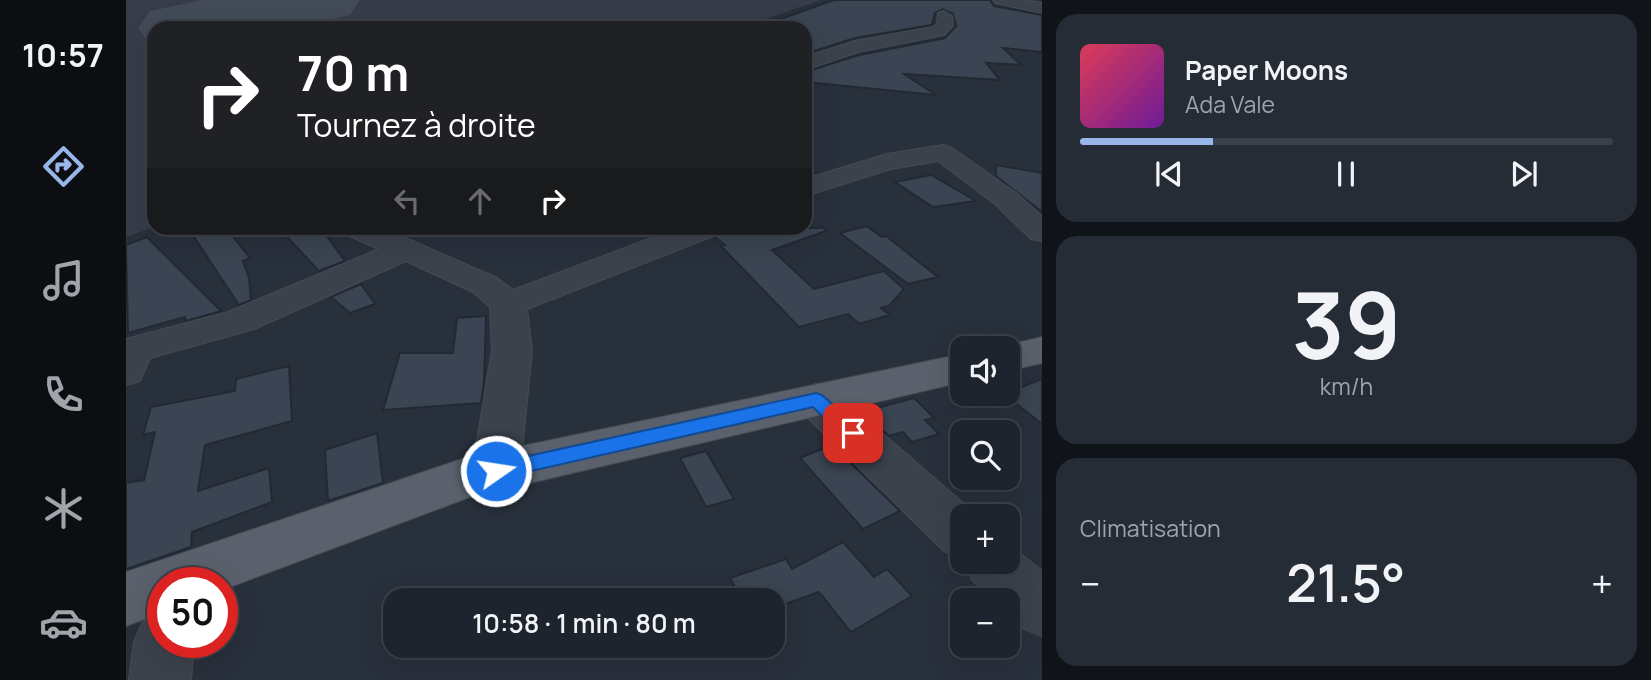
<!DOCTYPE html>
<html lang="fr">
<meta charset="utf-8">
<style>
body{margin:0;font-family:Manrope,sans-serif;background:#262c35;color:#f1f3f6;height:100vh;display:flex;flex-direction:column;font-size:26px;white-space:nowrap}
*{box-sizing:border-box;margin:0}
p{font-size:23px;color:#a1a4aa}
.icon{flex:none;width:38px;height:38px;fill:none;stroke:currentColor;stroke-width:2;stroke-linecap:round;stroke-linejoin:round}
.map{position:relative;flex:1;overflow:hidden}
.details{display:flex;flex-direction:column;gap:14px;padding:14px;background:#101419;width:609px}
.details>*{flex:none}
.top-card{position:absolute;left:21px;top:21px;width:665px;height:214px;border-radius:21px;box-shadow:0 7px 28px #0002,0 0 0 2px #3c4149;background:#202124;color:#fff;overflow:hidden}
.fabs{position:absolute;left:824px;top:336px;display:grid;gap:14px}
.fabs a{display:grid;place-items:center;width:70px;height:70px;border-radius:14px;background:#1e242d;box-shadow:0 7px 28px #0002,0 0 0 2px #3c4149;font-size:35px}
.speed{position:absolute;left:21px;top:567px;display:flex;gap:14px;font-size:35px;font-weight:700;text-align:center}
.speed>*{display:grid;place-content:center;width:91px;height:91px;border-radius:50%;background:#1e242d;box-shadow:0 7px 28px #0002,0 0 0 2px #3c4149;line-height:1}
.speed .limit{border:10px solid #d22;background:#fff;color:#111}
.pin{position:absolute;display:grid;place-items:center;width:60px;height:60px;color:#fff;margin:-30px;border-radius:14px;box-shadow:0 4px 10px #0006}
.me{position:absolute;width:77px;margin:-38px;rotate:77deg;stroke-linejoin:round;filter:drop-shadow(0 0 5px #0008)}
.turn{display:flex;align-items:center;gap:24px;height:147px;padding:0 35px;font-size:32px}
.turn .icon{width:91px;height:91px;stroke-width:2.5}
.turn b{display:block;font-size:49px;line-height:60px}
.lanes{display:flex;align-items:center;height:66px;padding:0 35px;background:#0003;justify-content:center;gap:35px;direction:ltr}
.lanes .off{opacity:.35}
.big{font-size:52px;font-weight:600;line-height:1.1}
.details .widget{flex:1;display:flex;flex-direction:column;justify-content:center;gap:10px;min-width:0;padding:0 24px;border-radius:21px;background:#262c35}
.details .dial{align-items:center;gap:0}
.dial b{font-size:91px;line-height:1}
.song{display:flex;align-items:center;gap:21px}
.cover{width:84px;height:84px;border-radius:10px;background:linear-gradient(135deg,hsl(350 70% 55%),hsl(280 70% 35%))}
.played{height:7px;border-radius:4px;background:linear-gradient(90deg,#99b6eb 25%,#3c4149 25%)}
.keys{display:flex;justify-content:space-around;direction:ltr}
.heat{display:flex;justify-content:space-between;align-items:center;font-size:38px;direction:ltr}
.trip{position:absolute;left:257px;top:588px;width:402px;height:70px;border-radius:21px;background:#1e242d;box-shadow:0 7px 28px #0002,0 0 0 2px #3c4149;font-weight:600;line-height:70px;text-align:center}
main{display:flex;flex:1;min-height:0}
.dock{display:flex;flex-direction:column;width:126px;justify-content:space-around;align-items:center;background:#0c0e12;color:#a1a4aa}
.dock .icon{width:49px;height:49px}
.dock .active{color:#99b6eb}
.dock b{font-size:32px;color:#f1f3f6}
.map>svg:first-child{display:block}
.airport{fill:#363d49}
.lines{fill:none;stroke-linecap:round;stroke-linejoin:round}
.runway{fill:#434b58;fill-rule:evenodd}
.building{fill:#3b4452;stroke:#222933;stroke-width:2}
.minor-casing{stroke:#454b55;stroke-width:2}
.major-casing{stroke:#454b55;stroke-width:2}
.minor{fill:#3c424c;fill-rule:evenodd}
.major{fill:#5a616c;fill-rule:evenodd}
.route{fill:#1a73e8;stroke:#114b97;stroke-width:2}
</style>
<main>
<nav class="dock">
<b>10:57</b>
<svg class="icon active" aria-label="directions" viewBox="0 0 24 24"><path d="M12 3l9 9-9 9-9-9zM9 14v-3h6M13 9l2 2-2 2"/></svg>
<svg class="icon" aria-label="music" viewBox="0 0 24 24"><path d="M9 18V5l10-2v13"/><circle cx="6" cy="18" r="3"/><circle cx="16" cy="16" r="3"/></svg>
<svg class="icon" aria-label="phone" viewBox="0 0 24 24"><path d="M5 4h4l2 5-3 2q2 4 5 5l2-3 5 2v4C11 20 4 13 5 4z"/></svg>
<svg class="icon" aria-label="climate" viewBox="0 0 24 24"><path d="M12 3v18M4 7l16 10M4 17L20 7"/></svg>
<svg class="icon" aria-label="car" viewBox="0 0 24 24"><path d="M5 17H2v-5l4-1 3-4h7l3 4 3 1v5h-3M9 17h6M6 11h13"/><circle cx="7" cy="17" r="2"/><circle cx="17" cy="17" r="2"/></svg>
</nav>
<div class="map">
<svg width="916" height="680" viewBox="0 0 916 680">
<rect width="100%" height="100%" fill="#28303c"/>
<!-- airport -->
<polygon class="airport" points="0,0 695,0 613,28 28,28 28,227 0,237"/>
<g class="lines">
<!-- runway -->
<polygon class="runway" points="76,0 234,0 224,15 166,28 28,28 28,46 24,45 12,28 24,11"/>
</g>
<!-- building -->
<g class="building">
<polygon points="708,0 864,0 868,6 916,15 916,52 877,48 895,65 860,63 874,80 778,74 810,95 679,82 679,72 733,55 819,38 830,26 827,14 817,9 809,13 806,25 729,38 679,54 679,28 639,28 638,25"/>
<polygon points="870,165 916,173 916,212 870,176"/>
<polygon points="805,175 850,201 807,207 769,182"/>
<polygon points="740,226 756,237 760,236 812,277 782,284 714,233"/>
<polygon points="62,228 100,228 124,258 117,261 123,278 125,300 113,305"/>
<polygon points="195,228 219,261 193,271 161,237"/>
<polygon points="608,228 699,228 700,231 646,250 688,289 758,271 778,289 763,306 755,308 764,315 733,324 722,314 673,327 595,246 599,245 590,238 595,231"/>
<polygon points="21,237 95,311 60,321 59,317 2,333 0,245"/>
<polygon points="235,284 249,304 224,313 205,297"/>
<polygon points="360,316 358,381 355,403 257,410 274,353 327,353 331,318"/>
<polygon points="163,366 166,421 79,445 72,491 143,468 146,502 66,532 65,547 0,569 0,483 18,480 29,432 17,435 25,407 109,391 110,379"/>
<polygon points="916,379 916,424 878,394"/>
<polygon points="788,398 808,418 799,420 813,434 786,442 777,432 763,436 736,412"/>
<polygon points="251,433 257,483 202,501 199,450"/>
<polygon points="706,445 774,511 737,529 674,458"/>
<polygon points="580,451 608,499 580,507 554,458"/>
<polygon points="717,542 748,577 761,569 786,596 725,632 693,592 648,608 648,600 616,600 604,578 660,559 666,569"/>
</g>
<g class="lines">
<defs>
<g id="minor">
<polygon points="867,0 898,0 916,3 916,13 869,3"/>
<polygon points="818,11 826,16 827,26 818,35 732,52 679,70 679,57 729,41 807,27 811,24 812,13"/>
<polygon points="817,145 826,148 889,192 916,216 916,241 905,239 869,204 812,161 765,169 679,196 679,179 761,154"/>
<polygon points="217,228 257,228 371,278 387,290 552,228 594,228 590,235 401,309 406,350 394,471 387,485 370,490 353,485 346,471 366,350 364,307 347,292 280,261 128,329 24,358 14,381 0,385 0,339 102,312 253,249 221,235"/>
<polygon points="690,384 705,389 852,516 836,516 836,558 818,551 675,411 669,400 675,389"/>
<polygon points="882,544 916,571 916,636 896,628 882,614 882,600 867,600 846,580 838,562 882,562"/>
<polygon points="37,613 37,642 68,642 65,680 3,680 8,642 17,621"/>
</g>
<g id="major">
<polygon points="916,337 916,363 882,371 882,348 869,348"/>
<polygon points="836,354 836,382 344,497 96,590 96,583 37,583 37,612 0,626 0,572 339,458"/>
</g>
</defs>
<!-- minor casing -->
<use href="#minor" class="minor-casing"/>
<!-- major casing -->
<use href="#major" class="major-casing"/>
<!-- minor -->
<use href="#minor" class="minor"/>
<!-- major -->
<use href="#major" class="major"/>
</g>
<!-- route -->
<polygon class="route" points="690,393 696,395 733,428 736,433 733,439 720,439 687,407 370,479 363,476 360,471 363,465 370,463"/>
</svg>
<div class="fabs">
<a><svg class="icon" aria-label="sound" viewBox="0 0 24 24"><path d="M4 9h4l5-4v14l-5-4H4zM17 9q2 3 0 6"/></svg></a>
<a><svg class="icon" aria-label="search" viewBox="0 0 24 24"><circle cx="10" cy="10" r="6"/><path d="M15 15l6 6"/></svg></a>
<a>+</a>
<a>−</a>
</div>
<div class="speed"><div class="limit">50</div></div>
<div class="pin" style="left:727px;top:433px;background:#d93025"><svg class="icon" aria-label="arrive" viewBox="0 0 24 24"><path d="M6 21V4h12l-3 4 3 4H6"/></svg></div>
<svg class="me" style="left:370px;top:471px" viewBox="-20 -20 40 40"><circle r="17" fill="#1a73e8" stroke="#fff" stroke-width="3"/><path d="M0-11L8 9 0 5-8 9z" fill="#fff"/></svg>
<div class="trip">10:58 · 1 min · 80 m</div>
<div class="top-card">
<div class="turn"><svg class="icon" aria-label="right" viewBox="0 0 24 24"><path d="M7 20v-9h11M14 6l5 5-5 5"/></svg><div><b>70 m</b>Tournez à droite</div></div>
<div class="lanes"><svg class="icon off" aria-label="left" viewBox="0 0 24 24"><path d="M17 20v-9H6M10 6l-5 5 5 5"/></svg><svg class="icon off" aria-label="ahead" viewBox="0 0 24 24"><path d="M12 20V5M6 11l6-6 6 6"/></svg><svg class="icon" aria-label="right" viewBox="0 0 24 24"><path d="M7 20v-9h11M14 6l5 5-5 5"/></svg></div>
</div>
</div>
<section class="details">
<div class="widget">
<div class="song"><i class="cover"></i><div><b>Paper Moons</b><p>Ada Vale</p></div></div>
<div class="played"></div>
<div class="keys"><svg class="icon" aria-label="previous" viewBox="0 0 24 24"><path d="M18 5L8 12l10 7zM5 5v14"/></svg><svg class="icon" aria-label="pause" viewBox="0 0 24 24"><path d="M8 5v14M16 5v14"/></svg><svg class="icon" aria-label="next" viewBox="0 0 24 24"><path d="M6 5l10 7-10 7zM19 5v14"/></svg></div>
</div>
<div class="widget dial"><b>39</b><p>km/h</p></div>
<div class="widget"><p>Climatisation</p>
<div class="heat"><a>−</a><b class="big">21.5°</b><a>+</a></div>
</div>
</section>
</main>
